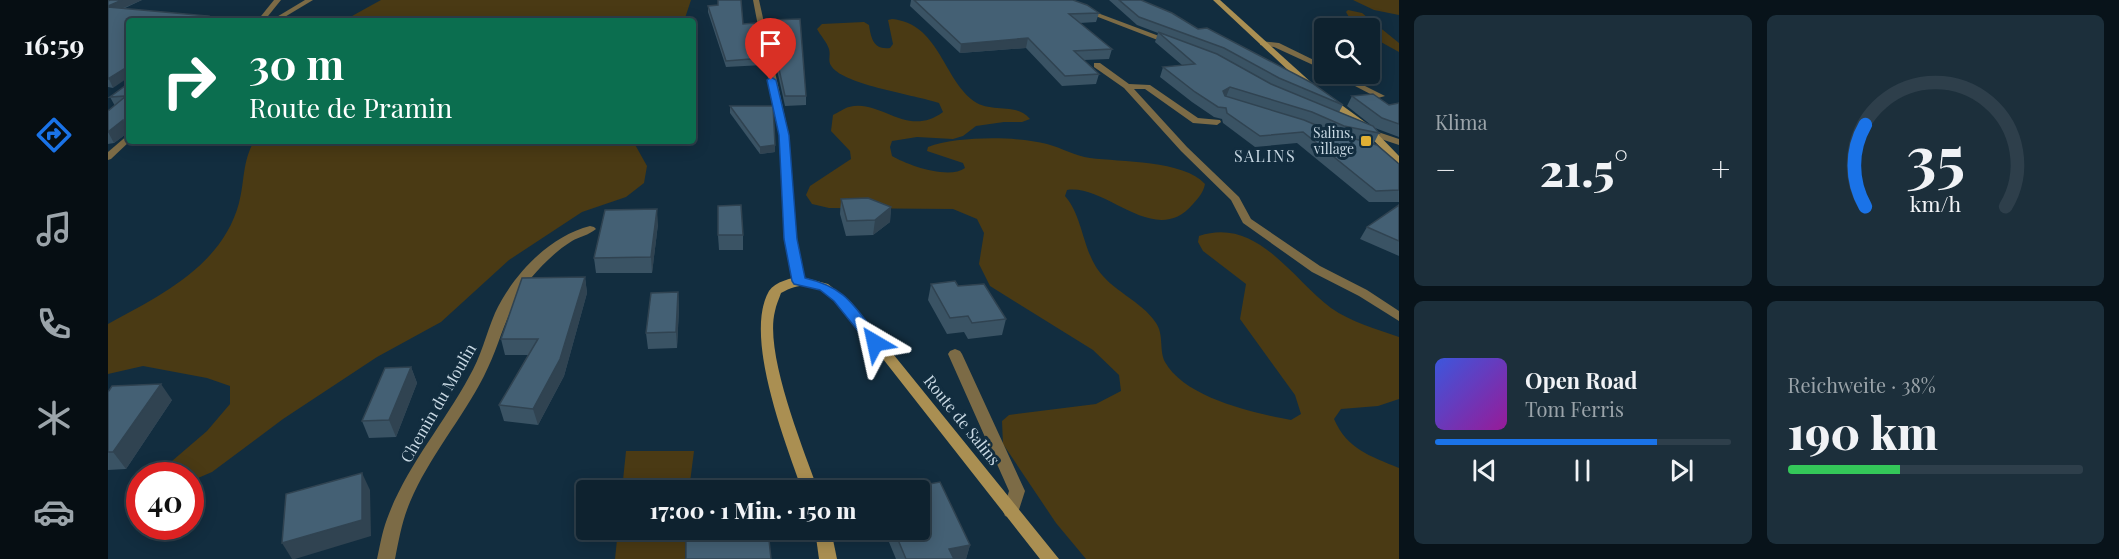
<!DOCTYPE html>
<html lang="de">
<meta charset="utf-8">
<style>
body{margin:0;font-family:"Playfair Display",serif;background:#1c2f3b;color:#f1f3f6;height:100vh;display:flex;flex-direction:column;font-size:22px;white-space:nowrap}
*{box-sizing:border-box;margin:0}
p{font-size:20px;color:#9ba4aa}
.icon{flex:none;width:33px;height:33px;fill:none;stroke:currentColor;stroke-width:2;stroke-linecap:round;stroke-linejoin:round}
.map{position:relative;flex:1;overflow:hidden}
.details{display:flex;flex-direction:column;gap:15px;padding:15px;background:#08131a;width:720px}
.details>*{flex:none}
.banner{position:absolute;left:18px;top:18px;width:570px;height:126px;border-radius:6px;box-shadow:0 3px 15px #0003,0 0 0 2px #2e3f4b;background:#0b6e4f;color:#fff;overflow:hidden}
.fabs{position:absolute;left:1206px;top:18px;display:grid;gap:12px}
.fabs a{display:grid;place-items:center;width:66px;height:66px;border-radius:6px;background:#0e222f;box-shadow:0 3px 15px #0003,0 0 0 2px #2e3f4b;font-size:30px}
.speed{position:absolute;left:18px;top:462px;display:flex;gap:12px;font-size:30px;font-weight:700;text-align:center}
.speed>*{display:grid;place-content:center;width:78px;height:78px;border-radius:50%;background:#0e222f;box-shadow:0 3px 15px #0003,0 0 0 2px #2e3f4b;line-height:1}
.speed .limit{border:9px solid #d22;background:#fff;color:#111}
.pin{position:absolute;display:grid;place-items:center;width:51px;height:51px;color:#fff;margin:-62px -26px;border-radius:50% 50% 50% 0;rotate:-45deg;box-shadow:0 0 6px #0007}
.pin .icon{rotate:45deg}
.me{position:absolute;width:66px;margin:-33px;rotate:324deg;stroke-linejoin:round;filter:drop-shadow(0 0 4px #0008)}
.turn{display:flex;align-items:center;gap:21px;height:126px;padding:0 24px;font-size:27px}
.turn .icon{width:78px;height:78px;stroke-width:2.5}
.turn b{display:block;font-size:42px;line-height:51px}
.big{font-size:45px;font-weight:800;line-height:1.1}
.details .widget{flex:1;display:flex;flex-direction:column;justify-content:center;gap:9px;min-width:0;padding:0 21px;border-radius:9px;background:#1c2f3b}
.details .dial{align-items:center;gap:0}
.dial svg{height:156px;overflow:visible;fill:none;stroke:#2e3f4b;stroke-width:7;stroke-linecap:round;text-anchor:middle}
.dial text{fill:#f1f3f6;stroke:none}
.song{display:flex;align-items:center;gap:18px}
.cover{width:72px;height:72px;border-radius:9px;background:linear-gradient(135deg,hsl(230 70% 55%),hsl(300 70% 35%))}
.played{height:6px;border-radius:3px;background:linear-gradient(90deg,#1a73e8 75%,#2e3f4b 75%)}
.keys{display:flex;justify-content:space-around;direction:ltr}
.heat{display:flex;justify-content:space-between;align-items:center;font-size:33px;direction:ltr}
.charge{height:9px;border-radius:4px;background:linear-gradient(90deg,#34c759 38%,#2e3f4b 0)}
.details .tiles{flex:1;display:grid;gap:15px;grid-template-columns:repeat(2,1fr)}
.trip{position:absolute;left:468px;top:480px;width:354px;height:60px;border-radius:6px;background:#0e222f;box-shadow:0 3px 15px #0003,0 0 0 2px #2e3f4b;font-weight:800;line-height:60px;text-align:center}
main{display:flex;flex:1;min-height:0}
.dock{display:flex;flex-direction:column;width:108px;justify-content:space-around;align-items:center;background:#060e13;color:#9ba4aa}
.dock .icon{width:42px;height:42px}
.dock .current{color:#1a73e8}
.dock b{font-size:27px;color:#f1f3f6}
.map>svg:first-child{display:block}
.green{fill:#4a3a14}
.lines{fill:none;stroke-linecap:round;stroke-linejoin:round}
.lane{fill:#7c6b46;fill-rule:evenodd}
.street{fill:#7c6b46;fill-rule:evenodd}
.secondary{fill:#aa8f52;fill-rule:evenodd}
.wall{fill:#3a5364;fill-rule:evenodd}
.shaded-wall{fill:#304351}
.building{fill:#446074;stroke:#304351;stroke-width:1.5}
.route{fill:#1a73e8;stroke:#114b97;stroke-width:1.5}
.poi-dot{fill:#e0b034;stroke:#122d3f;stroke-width:2}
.labels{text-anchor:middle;stroke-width:6;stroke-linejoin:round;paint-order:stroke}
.far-poi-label{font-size:14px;fill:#c9d9e4;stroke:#122d3f;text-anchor:end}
.far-quarter-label{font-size:16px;letter-spacing:1.5px;fill:#c9d9e4;stroke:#122d3f}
.street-label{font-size:16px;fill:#c9d9e4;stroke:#122d3f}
</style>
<main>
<nav class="dock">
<b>16:59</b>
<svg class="icon current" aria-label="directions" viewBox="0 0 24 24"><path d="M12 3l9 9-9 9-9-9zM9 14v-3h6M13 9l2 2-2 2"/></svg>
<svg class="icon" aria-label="music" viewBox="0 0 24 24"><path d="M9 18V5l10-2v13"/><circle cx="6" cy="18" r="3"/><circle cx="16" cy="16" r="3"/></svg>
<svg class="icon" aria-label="phone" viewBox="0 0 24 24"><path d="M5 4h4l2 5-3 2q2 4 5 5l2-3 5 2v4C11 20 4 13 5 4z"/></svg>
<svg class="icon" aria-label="climate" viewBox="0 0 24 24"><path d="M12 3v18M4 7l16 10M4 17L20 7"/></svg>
<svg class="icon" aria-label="car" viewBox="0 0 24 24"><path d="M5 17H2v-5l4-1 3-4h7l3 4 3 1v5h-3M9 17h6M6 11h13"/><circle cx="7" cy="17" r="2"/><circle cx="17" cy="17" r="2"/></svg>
</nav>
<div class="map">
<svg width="1291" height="559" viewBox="0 0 1291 559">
<rect width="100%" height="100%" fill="#122d3f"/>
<!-- green -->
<g class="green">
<polygon points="273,0 583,0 576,21 235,21"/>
<polygon points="1245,0 1291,0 1291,15 1266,10"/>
<polygon points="1240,10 1254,13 1291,43 1291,52 1262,36 1262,28 1247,27 1238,12"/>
<path d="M 784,19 C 830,24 834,74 863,99 C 881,115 907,101 922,119 L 914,122 L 896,122 L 868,126 L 855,136 L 845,139 L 809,137 L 784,141 L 782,147 L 784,156 C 799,165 841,180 857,168 L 855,163 L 819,151 L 820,147 C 849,136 909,136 939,144 C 954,148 967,156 982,158 C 1012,162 1076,160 1097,184 C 1095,193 1091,197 1085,204 C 1047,249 999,184 959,190 L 957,196 C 974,216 974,244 988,267 C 1003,291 1033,300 1048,323 C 1056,334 1051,351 1057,362 C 1077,398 1146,413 1183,420 L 1193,414 L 1187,395 L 1132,319 L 1138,284 L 1095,251 L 1090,242 L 1091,236 C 1149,216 1185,280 1223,308 C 1243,322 1268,329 1291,337 L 1291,399 L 1270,406 L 1233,409 L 1226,419 C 1239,449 1262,456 1291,468 L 1291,559 L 978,559 L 948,523 L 895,444 L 894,421 L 901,415 L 988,404 L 1013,391 L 1011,375 L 985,350 L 882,286 L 871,264 L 876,233 L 869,219 L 845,209 L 721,208 L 704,204 L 698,195 L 702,186 L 743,159 L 742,151 L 723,131 L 725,115 C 730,113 736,108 741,107 C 772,98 799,139 835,112 L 831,103 C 808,95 737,85 724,67 C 719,61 723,56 721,49 C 719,42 712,35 709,29 L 714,24 L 756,22 L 761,25 C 763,39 766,50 782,48 L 785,44 L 780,20 Z"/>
<path d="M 146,141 L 525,141 L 539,166 L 536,183 L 518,197 L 474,212 L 401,260 L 333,322 L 269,357 L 175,419 L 104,472 L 83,481 L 82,476 L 60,475 L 64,461 L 99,431 L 122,404 L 122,386 L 99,378 L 35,366 L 0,374 L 0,324 C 53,295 114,266 131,203 C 137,180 134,163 146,141 Z"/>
<polygon points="518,451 586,451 581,490 514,490"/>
<polygon points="510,530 578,530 577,559 507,559"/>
</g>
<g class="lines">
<!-- lane -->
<g class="lane">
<polygon points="197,0 205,0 170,21 162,21"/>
<polygon points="1152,41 1171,43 1216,65 1216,70 1166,47 1152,45"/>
<polygon points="986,63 992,63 1021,84 1042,85 1090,118 1112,120 1113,122 1109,125 1085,123 1037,89 1026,89 1079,147 1131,197 1143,219 1212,266 1259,290 1291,311 1291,321 1251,296 1204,272 1135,223 1123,200 1073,151 1016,88 986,67"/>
<polygon points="1224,74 1233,74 1277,96 1270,98"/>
<polygon points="1264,130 1291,139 1291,145 1261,135 1261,131"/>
<path d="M 482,226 L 486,227 L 488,229 C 481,235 471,237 464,241 C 448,251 435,264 423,278 C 397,310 394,341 376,376 C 354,419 321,457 302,502 C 294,521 291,539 287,559 L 269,559 C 272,546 274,532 279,519 C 298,467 335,425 361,377 C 373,357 378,334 387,313 C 404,276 441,236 482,226 Z"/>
<polygon points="847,349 852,351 854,354 917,491 909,516 903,518 897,516 895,511 901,491 840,354 842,351"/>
</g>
<!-- street -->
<g class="street">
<polygon points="166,0 173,0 156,21 149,21"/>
<polygon points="645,0 651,0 681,135 688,239 697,281 691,285 685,281 676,239 671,135"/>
<polygon points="946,0 955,0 1067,42 1060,44"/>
<polygon points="21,134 22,141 3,159 0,160 0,152"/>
</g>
<!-- secondary -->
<g class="secondary">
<polygon points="1105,0 1112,0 1205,84 1205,88 1199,88"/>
<polygon points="1218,98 1224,98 1261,125 1291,156 1291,165 1288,164 1255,129 1218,102"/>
<path d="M 694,277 L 720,284 L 743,302 L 951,559 L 932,559 L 735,308 C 713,287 701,278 673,293 C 671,299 668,305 667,311 C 656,353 695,448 710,490 L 694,490 C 678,444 635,336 661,291 C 667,282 684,277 694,277 Z"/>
<polygon points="707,530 723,530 729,559 711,559"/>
</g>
</g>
<!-- wall -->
<g class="wall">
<polygon points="0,0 34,0 15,9 100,16 103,21 21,21 5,88 0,87"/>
<polygon points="803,0 965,0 991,13 988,22 972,23 1004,49 1001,59 976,60 991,74 988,84 954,86 918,48 852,53 802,6"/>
<path d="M 1001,0 L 1033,0 L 1235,105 L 1231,112 L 1263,125 L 1239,106 L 1244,96 L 1281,105 L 1291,103 L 1291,137 L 1267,128 L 1271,133 L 1266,143 L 1291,164 L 1291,202 L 1261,202 L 1189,143 L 1147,147 L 1115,123 L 1114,119 L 1106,117 L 1084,102 L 1052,77 L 1055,67 L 1074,65 L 1047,42 L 1050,33 L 1029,25 ZM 1109,54 L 1113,56 L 1158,81 Z"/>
<polygon points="600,6 635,24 655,58 655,65 618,67 600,12"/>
<polygon points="660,20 698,96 698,105 677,106 660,29"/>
<polygon points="21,83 21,138 18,134 6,143 0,144 0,111 7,106 2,97"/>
<polygon points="622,106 667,145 667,152 652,154 622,113"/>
<polygon points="733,199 783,207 782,222 765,235 738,236 732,214"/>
<polygon points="1291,205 1291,256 1252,239 1259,227"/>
<polygon points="550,224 544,273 488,273 486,258"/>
<polygon points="610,235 635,235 635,250 611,250"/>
<polygon points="477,277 479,293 456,376 430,425 396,421 391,405 420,355 397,355 393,339"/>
<polygon points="823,284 850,286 898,319 894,335 860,339 856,332 839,334 820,300"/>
<polygon points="570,292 571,308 569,348 540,349 538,333"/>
<polygon points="303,367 309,383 288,437 261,438 254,421"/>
<polygon points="0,392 64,400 18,469 0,470"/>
<polygon points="776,530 812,530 862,545 858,559 788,559"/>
</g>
<!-- shaded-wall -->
<g class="shaded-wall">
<polygon points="14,0 34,0 1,14 0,6"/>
<polygon points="100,16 103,21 92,21"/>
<polygon points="920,38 918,48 852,53 853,44"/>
<polygon points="21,66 21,77 5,88 1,79"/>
<polygon points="1122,87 1118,97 1115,91"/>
<polygon points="15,120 21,131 21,138 18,134 6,143 0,132"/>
<polygon points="22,141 39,141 23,143"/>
<polygon points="667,145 667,152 652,154 652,147"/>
<polygon points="783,207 782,222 765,235 767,220"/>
<polygon points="549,209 550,224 544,273 543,257"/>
<polygon points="477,277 479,293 456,376 430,425 425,409"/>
<polygon points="570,292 571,308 569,348 568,332"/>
<polygon points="303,367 309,383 288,437 281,420"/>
<polygon points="53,384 64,400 18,469 5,452"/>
<polygon points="254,473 262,490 263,536 187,559 184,559 174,543"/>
<polygon points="862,545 858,559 838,559 841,549"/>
</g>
<!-- building -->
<g class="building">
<polygon points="2,0 14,0 0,6 0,1"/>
<polygon points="610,0 633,0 635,24 648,23 655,58 618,61 600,6 610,5"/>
<polygon points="806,0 965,0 979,5 991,13 961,14 1004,49 966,51 991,74 957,76 920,38 853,44"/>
<polygon points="1011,0 1033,0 1064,13 1090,29 1099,28 1204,83 1235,105 1171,78 1116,48 1031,17"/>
<polygon points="0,7 100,16 92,21 21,21 21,66 0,79"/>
<polygon points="692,19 698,96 677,96 660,20"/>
<polygon points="1050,32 1109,54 1163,84 1265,126 1271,133 1236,126 1204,112 1122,87 1115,91 1117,96 1196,120 1229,134 1269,145 1291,164 1291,190 1268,191 1195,132 1152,136 1119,113 1118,108 1110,107 1087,92 1055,67 1087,64"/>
<polygon points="21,83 21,131 17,131 15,120 0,132 0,111 18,96 2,97"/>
<polygon points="1265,94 1281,105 1291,103 1291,124 1274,118 1244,96"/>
<polygon points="622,106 665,106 667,145 652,147"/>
<polygon points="760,198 783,207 767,220 739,221 733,199"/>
<polygon points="633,205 635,235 610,235 610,206"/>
<polygon points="1291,205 1291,241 1259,227"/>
<polygon points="549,209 543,257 486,258 497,210"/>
<polygon points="477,277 452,359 425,409 391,405 430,339 393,339 414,278"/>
<polygon points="847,281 850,286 876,284 898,319 864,323 860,316 842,318 823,284"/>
<polygon points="570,292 568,332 538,333 543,293"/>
<polygon points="303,367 281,420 254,421 277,368"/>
<polygon points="53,384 5,452 0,452 0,392 4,386"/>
<polygon points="254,473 254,520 174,543 178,494"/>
<polygon points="832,482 862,545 841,549 846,559 798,559 786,530 812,530 812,490 789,490"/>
<polygon points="578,530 660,530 663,559 578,559"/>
</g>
<!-- route -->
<path class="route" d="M 663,77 L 668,80 L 681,135 L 689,239 L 697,278 C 740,288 746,307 772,339 L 775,343 L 772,346 L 762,346 L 726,301 L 712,290 L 686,284 L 684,281 L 676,239 L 671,135 L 659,80 Z"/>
<!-- markers -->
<rect class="poi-dot" x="1252" y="135" width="12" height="12" rx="3"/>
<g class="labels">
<!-- far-poi labels -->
<g class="far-poi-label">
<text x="1246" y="138">Salins,<tspan x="1246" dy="16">village</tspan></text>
</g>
<!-- far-quarter labels -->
<g class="far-quarter-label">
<text x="1157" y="162">SALINS</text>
</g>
<!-- street labels -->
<g class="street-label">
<text transform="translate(330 403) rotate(-60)" y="6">Chemin du Moulin</text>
<text transform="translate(854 420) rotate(51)" y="6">Route de Salins</text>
</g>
</g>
</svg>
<div class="fabs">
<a><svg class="icon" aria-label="search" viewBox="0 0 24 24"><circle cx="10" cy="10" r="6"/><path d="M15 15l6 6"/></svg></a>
</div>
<div class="speed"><div class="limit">40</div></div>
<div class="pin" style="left:663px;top:80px;background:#d93025"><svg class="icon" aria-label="arrive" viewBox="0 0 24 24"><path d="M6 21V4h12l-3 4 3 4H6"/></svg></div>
<svg class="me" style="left:767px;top:343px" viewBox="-20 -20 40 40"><path d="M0-17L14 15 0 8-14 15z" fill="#1a73e8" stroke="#fff" stroke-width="4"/></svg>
<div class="trip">17:00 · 1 Min. · 150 m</div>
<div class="banner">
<div class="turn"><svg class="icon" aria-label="right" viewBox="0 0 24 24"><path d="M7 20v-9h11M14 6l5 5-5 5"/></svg><div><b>30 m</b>Route de Pramin</div></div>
</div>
</div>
<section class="details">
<div class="tiles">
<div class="widget"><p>Klima</p>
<div class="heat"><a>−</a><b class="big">21.5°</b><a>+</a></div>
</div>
<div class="widget dial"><svg viewBox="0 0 100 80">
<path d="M14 69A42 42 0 1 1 86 69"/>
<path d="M14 69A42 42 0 0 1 14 27" stroke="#1a73e8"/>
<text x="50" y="56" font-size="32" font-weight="700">35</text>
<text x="50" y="72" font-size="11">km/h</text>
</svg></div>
<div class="widget">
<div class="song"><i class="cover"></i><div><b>Open Road</b><p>Tom Ferris</p></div></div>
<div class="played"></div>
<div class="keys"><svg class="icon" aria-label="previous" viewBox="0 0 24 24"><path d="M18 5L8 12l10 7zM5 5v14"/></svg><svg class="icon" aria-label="pause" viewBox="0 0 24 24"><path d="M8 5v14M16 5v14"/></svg><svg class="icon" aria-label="next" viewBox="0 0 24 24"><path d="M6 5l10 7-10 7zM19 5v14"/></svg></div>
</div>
<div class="widget"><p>Reichweite · 38%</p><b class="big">190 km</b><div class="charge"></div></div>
</div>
</section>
</main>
